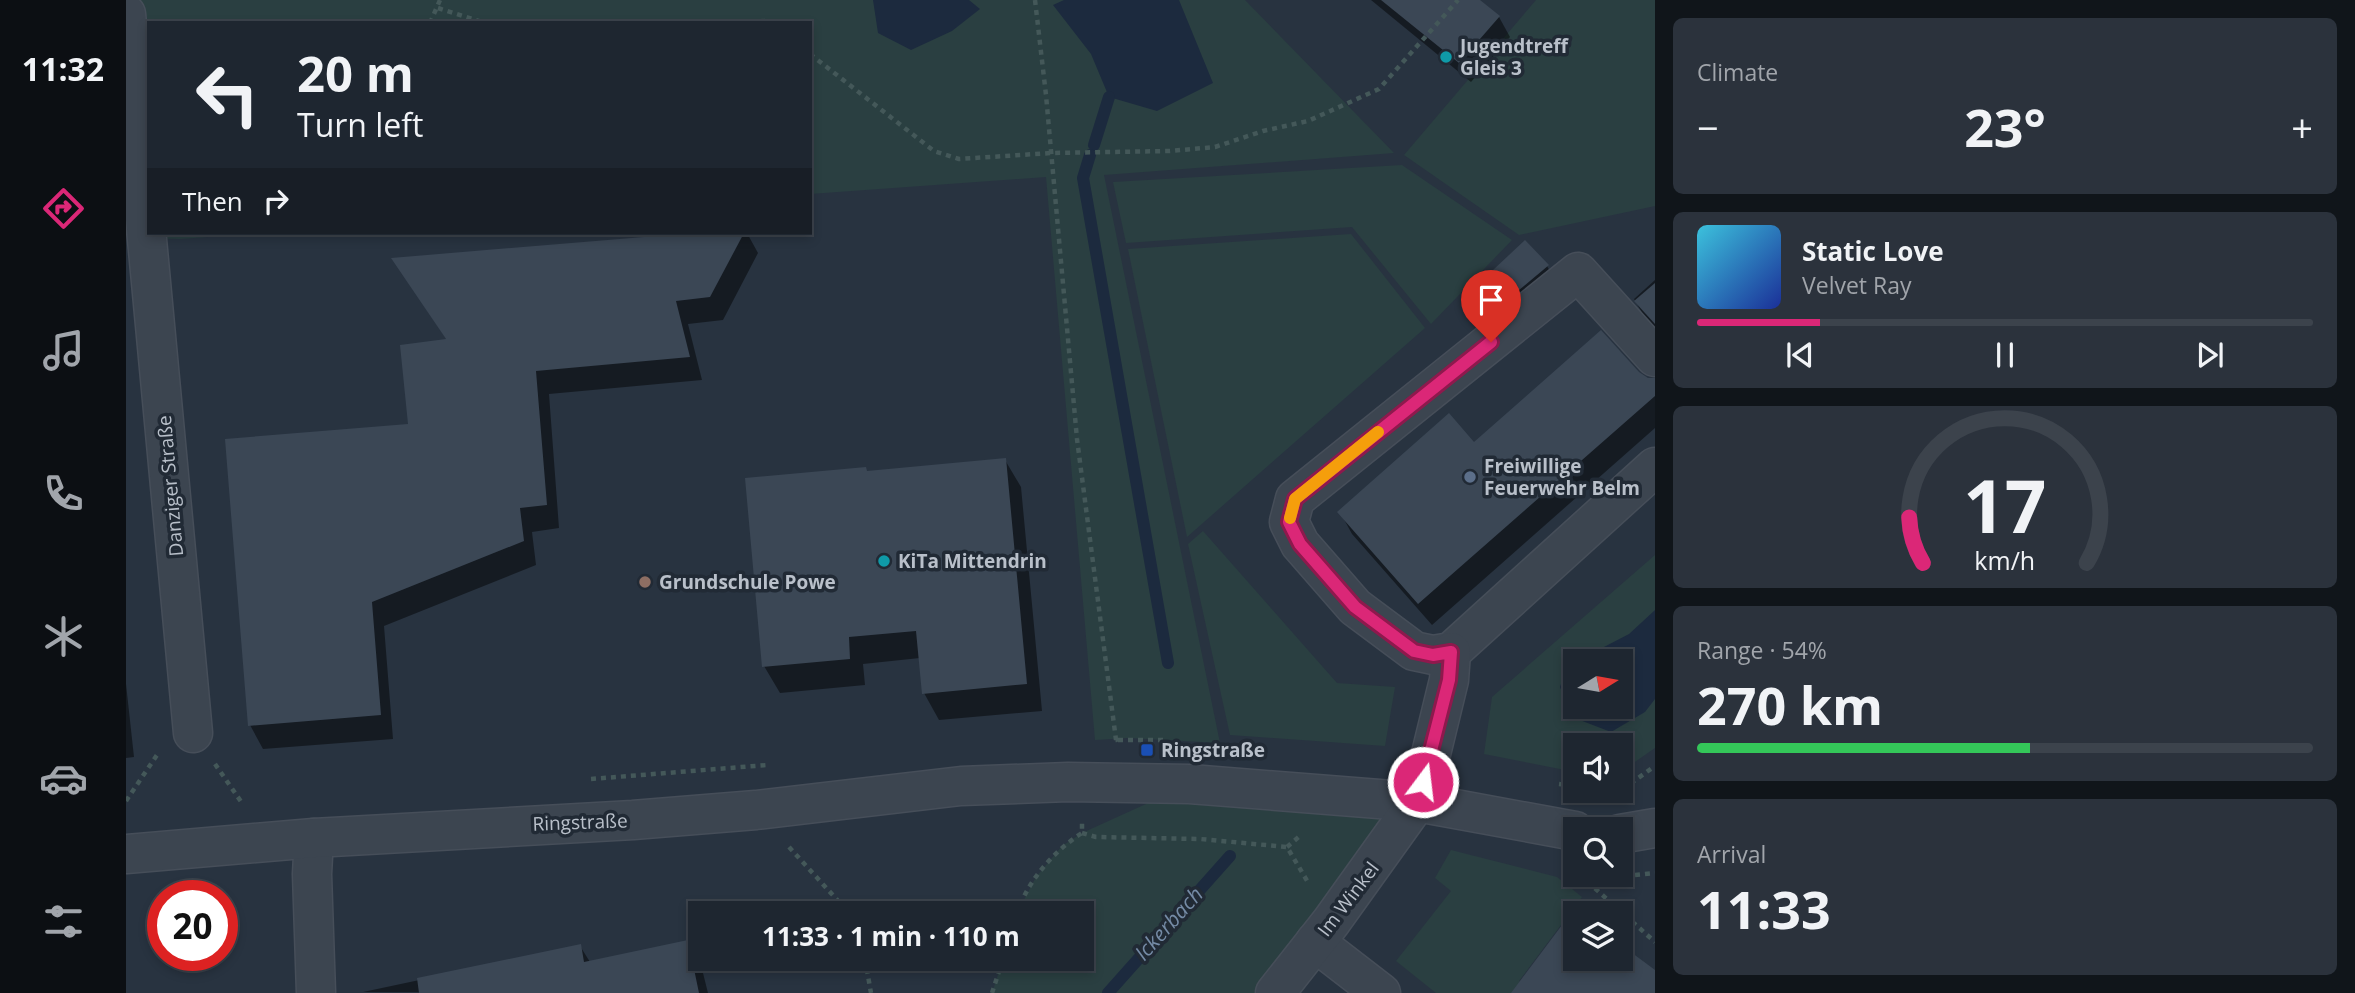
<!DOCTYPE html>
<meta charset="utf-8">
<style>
body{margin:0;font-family:"Open Sans",sans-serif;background:#2b323c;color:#f1f3f6;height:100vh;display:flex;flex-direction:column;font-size:26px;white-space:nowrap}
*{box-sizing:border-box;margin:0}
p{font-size:23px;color:#a1a5ab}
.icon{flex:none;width:38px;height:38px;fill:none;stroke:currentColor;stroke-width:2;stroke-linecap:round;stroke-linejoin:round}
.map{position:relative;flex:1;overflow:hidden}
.sheet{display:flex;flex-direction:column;gap:18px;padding:18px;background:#10151a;width:700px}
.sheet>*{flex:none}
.banner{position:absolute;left:21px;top:21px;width:665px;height:214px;border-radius:0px;box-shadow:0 4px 10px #0003,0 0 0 2px #3c434c;background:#1e2630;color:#f1f3f6;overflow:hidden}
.needle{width:46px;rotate:79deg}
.fabs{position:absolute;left:1437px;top:649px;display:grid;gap:14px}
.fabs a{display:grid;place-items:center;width:70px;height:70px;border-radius:0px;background:#1e2630;box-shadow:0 4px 10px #0003,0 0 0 2px #3c434c;font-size:35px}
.speed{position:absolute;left:21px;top:880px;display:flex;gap:14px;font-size:35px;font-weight:700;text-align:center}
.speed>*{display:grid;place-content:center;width:91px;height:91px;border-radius:50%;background:#1e2630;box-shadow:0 4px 10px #0003,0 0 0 2px #3c434c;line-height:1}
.speed .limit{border:10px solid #d22;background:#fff;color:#111}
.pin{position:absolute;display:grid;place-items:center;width:60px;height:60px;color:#fff;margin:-72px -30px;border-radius:50% 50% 50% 0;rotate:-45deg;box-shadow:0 0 7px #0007}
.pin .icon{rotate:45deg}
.me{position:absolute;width:77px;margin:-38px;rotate:15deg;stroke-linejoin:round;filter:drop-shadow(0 0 5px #0008)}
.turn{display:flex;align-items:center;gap:24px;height:147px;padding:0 35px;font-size:32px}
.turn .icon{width:91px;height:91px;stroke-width:2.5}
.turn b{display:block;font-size:49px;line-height:60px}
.then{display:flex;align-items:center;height:66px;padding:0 35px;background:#0003;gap:14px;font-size:26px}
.big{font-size:52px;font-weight:700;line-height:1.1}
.sheet .card{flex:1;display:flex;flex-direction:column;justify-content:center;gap:10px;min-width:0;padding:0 24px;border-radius:10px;background:#2b323c}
.sheet .dial{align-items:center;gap:0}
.dial svg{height:182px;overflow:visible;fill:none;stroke:#3c434c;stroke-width:7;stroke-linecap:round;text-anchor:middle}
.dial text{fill:#f1f3f6;stroke:none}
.song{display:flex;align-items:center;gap:21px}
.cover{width:84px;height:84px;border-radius:10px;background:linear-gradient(135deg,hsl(190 70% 55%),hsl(230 70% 35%))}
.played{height:7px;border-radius:4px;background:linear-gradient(90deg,#db2777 20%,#3c434c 20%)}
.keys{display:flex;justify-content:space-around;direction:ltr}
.heat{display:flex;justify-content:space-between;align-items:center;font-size:38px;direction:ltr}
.charge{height:10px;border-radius:5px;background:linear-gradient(90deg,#34c759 54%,#3c434c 0)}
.trip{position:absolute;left:562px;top:901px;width:406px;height:70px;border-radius:0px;background:#1e2630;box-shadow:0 4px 10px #0003,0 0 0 2px #3c434c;font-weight:700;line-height:70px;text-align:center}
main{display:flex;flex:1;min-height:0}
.menu{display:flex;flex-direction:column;width:126px;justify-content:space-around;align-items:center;background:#0c0f13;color:#a1a5ab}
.menu .icon{width:49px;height:49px}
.menu .selected{color:#db2777}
.menu b{font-size:32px;color:#f1f3f6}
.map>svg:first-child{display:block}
.green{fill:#2a3f41;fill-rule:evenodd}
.water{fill:#1c2a3e}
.shadow{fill:#0007}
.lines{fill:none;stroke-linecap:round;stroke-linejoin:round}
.stream{stroke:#1c2a3e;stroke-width:12}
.building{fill:#3b4755}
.minor-casing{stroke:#464e59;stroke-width:41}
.path{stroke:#445859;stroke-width:4.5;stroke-dasharray:5 5;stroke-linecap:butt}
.minor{stroke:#3c4550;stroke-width:38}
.route-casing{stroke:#8e194d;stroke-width:18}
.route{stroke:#db2777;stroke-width:12}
.slow{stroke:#f59e0b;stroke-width:12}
.culture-dot{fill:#0f9aa8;stroke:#212a35;stroke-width:2.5}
.service-dot{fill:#5c6f8a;stroke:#212a35;stroke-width:2.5}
.education-dot{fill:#8d6e63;stroke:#212a35;stroke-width:2.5}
.transit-dot{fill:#1a4fb4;stroke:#212a35;stroke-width:2.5}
.labels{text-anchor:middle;stroke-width:7;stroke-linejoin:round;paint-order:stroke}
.poi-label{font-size:19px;font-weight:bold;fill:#b9c0ca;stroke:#212a35;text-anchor:start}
.street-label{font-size:19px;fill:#b9c0ca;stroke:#212a35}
.water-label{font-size:21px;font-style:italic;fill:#758ba6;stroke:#212a35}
</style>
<main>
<nav class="menu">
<b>11:32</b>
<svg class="icon selected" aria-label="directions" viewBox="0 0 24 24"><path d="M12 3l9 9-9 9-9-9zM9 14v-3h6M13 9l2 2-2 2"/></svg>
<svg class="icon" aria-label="music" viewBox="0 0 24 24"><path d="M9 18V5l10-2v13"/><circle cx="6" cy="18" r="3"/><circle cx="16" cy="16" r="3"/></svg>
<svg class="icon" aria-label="phone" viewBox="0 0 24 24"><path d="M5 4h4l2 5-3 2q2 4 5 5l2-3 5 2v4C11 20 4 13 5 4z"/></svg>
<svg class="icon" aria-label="climate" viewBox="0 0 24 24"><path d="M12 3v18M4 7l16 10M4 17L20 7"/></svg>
<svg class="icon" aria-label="car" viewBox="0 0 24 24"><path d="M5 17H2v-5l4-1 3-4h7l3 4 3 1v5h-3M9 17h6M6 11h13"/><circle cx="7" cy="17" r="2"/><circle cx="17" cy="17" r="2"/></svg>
<svg class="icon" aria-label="filters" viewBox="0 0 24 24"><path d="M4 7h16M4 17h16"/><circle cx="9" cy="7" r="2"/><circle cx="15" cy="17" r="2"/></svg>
</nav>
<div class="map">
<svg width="1529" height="993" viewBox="0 0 1529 993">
<rect width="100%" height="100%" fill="#283340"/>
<!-- green -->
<g class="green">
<polygon points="0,0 1119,0 1268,153 978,175 1094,743 1002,738 969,740 920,177 684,194 684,23 23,23 23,233 138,233 54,239 21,238"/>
<polygon points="1410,0 1529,0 1529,206 1393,235 1278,155"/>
<polygon points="1276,165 1386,240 1305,324 1226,227 1000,243 987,182"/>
<polygon points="1225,234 1299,328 1061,537 1002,249"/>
<polygon points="1077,531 1211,683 1269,687 1259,746 1104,735 1062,544"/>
<path d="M 1529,555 L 1529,748 L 1506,764 L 1495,767 L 1494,746 L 1449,746 L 1449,772 L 1358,754 L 1366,697 ZM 1449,662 L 1494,662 L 1494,707 L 1449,707 Z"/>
<polygon points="1064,784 1291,802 1149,993 866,993 877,959 956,959 956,914 891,913 910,877 936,846 956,833"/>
<polygon points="1325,850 1431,877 1456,897 1393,981 1408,993 1310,993 1270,961 1325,891 1309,878"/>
</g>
<!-- water -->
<g class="water">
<polygon points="747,0 843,0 854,9 826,31 785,50 752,33"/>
<polygon points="938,0 1053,0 1087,83 1031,111 983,97 965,54 927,5"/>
<polygon points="1529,610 1529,699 1519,712 1485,732 1446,717 1434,687 1441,666 1449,662 1449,707 1494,707 1494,662 1449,662 1503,634"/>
</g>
<!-- shadow -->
<g class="shadow">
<polygon points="1245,0 1352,0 1373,17 1384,37 1345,82"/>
<polygon points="586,233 621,233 632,253 597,320 562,324 576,380 423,394 433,528 406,532 410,565 258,626 267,739 137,749 124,725 284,425 321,340 268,260"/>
<polygon points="1421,266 1425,273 1360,328 1337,300"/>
<polygon points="1529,280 1529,330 1521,321 1508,299"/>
<polygon points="1512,373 1521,379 1529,380 1529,428 1306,625 1226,534 1214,512 1348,444"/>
<polygon points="879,460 895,487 916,711 813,720 798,693 794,658 737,664 739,685 654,693 638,666 742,473"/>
<polygon points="0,684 8,757 0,758"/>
<polygon points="561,942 576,969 582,993 237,992 454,946 464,962"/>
</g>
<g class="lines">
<!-- stream -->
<g class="stream">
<polyline points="968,145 983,97"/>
<polyline points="964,155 957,178 1042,663"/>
<polyline points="982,993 1104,856"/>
</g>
</g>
<!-- building -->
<g class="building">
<polygon points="1255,0 1354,0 1374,16 1333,63"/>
<polygon points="566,233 618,233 584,297 550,301 564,357 410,371 421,505 394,508 398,541 246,602 255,715 122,726 99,439 282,424 274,345 320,339 265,258"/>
<polygon points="1399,240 1423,265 1355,322 1335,300"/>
<polygon points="1529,283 1529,324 1508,301"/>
<polygon points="1475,330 1513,372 1522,378 1529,378 1529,396 1292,604 1211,512 1323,413 1348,442"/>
<polygon points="880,458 901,684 796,694 790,631 723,637 724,659 636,667 619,478 740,467 741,471"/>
<polygon points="1448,909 1454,914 1449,914 1449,959 1494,959 1494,944 1529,970 1529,993 1385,993"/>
<polygon points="562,940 573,993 293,993 291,978 455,944 458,962"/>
</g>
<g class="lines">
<defs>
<g id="minor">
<polyline points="0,14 67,733"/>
<polyline points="1529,357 1452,272 1169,499 1163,522 1174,544 1229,607 1288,651 1307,655 1325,652 1529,467"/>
<polyline points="1494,834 1529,828"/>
<polyline points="188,838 186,874 190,993"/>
<polyline points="0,854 188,838 507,820 630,810 835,786 942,782 1064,784 1291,802 1449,831"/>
<polyline points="1189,942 1255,993"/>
<polyline points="1149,993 1205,922 1291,802 1303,762 1323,680 1325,652"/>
</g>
</defs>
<!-- minor casing -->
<use href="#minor" class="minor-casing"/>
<!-- path -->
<g class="path">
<polyline points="909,0 920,95 951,439 990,740 986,740"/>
<polyline points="312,8 359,23"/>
<polyline points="304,23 314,0"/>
<polyline points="574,23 641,21 644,23"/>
<polyline points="684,54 808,151 833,159 925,153 1044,151 1089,147 1137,131 1182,121 1253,89 1332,0"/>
<polyline points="992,740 1039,740"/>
<polyline points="89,764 116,803"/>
<polyline points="465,779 641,765"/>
<polyline points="1494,783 1508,781 1529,766"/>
<polyline points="1433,784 1449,786"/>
<polyline points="0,801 33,752"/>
<polyline points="956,833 970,837 1074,839 1161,847 1183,884"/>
<polyline points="663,847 724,914"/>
<polyline points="1161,847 1176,834"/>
<polyline points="1454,875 1529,942"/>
<polyline points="1509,875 1529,873"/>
<path d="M 891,914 C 901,881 928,851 956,833 L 956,822"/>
<polyline points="739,959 745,993"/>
<polyline points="866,993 877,959"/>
</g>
<!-- minor -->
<use href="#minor" class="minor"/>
</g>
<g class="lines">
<defs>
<polyline id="route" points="1297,782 1323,680 1325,652 1307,655 1288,651 1229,607 1174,544 1163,522 1169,499 1365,342"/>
</defs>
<!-- route casing -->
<use href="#route" class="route-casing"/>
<!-- route -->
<use href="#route" class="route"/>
<!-- slow -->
<polyline class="slow" points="1164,518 1169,499 1252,432"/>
</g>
<!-- markers -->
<g class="culture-dot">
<circle cx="1320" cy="57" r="7"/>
<circle cx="758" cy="561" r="7"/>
</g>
<circle class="service-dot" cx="1344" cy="477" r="7"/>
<circle class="education-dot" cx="519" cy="582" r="7"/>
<rect class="transit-dot" x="1014" y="743" width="14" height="14" rx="3.5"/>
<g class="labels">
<!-- poi labels -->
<g class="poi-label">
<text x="1334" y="53">Jugendtreff<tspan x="1334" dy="22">Gleis 3</tspan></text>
<text x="1358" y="473">Freiwillige<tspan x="1358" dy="22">Feuerwehr Belm</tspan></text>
<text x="772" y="568">KiTa Mittendrin</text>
<text x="533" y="589">Grundschule Powe</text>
<text x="1035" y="757">Ringstraße</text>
</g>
<!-- street labels -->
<g class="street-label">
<text transform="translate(44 486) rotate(-95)" y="7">Danziger Straße</text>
<text transform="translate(454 822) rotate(-2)" y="7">Ringstraße</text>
<text transform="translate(1222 899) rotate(-53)" y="7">Im Winkel</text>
</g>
<!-- water labels -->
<g class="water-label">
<text transform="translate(1043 924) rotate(-48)" y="7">Ickerbach</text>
</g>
</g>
</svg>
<div class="fabs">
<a><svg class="needle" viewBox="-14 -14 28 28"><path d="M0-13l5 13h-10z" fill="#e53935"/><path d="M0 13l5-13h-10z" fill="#a1a5ab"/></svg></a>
<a><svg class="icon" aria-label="sound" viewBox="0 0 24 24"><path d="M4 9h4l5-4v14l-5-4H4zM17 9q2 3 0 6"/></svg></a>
<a><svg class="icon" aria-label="search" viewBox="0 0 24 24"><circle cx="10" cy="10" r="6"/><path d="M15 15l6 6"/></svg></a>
<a><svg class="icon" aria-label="layers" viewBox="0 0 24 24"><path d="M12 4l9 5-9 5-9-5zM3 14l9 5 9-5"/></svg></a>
</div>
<div class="speed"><div class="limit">20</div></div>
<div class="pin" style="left:1365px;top:342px;background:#d93025"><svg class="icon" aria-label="arrive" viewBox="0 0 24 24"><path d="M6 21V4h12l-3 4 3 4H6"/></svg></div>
<svg class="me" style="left:1297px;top:782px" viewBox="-20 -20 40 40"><circle r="17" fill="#db2777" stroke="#fff" stroke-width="3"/><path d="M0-11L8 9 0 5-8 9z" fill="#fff"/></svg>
<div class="trip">11:33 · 1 min · 110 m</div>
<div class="banner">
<div class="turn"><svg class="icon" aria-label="left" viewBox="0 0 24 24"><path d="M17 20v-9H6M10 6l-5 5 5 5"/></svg><div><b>20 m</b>Turn left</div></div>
<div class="then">Then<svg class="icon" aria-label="right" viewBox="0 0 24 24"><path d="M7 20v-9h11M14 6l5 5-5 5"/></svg></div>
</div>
</div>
<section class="sheet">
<div class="card"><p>Climate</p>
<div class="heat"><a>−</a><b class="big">23°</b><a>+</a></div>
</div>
<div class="card">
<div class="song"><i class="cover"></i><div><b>Static Love</b><p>Velvet Ray</p></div></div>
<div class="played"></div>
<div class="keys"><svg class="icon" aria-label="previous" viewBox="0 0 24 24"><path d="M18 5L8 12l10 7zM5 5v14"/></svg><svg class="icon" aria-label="pause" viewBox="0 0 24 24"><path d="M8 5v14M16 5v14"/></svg><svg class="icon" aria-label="next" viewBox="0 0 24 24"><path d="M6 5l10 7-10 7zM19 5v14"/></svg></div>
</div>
<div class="card dial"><svg viewBox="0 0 100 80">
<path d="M14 69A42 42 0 1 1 86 69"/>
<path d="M14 69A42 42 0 0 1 8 49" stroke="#db2777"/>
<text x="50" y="56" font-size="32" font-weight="700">17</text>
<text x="50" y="72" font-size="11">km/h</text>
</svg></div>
<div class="card"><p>Range · 54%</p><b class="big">270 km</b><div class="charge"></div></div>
<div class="card"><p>Arrival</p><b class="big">11:33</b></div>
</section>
</main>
